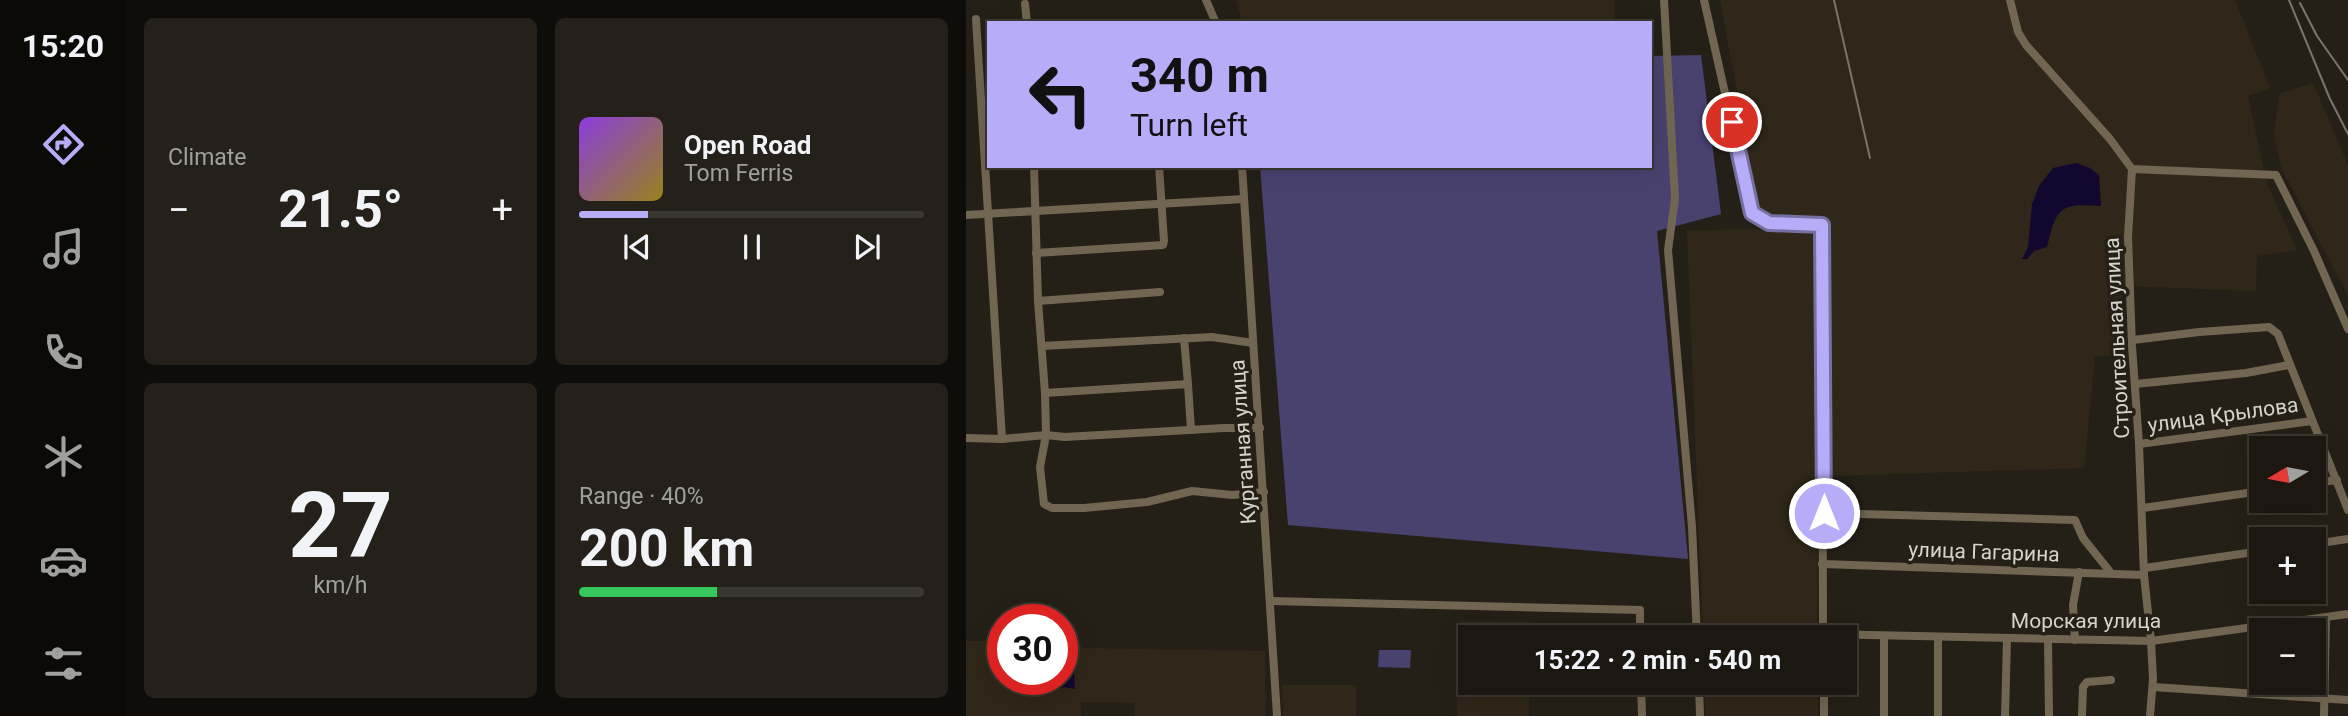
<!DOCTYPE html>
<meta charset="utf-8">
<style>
body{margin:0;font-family:Roboto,sans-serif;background:#25211a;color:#f1f3f6;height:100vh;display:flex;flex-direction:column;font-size:26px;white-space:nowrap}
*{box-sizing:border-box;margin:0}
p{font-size:23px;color:#a0a09f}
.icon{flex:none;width:38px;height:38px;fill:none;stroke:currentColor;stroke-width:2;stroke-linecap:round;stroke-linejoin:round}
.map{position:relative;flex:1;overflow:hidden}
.panel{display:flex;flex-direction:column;gap:18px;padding:18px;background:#0f0d09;width:840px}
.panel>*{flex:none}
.guide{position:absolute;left:21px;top:21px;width:665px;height:147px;border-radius:0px;box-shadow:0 7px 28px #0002,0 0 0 2px #3a3731;background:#b6acf8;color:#111;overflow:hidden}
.needle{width:46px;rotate:260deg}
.tools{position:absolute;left:1283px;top:436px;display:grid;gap:14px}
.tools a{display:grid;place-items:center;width:77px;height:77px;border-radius:0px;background:#1c1811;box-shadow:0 7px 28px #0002,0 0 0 2px #3a3731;font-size:35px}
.speed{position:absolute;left:21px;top:604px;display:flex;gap:14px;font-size:35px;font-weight:700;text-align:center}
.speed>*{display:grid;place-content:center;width:91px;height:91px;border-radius:50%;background:#1c1811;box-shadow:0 7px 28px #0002,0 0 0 2px #3a3731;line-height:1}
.speed .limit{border:10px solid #d22;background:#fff;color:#111}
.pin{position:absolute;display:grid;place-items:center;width:60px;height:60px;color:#fff;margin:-30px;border:4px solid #fff;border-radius:50%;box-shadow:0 2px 7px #0007}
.me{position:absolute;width:77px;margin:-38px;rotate:0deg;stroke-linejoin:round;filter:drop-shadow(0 0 5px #0008)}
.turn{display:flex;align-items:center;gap:24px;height:147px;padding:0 28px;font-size:32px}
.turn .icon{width:91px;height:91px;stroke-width:2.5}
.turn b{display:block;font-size:49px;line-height:60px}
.big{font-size:52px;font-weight:700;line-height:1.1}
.panel .tile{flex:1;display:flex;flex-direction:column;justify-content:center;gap:10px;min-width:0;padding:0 24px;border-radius:10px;background:#25211a}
.panel .dial{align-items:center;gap:0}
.dial b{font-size:91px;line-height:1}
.song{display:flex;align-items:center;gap:21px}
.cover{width:84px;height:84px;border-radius:10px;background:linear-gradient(135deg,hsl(270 70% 55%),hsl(50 70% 35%))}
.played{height:7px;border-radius:4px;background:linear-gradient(90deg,#b6acf8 20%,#3a3731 20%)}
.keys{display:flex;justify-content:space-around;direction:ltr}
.heat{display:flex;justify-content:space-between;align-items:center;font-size:38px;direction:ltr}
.charge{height:10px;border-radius:5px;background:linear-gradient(90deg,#34c759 40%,#3a3731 0)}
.panel .tiles{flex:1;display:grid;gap:18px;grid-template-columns:repeat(2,1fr)}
.trip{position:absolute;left:492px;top:625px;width:399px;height:70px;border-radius:0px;background:#1c1811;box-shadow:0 7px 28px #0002,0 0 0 2px #3a3731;font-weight:700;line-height:70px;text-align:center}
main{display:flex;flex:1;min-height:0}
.tab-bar{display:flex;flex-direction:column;width:126px;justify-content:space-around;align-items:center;background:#0b0a07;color:#a0a09f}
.tab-bar .icon{width:49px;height:49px}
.tab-bar .active{color:#b6acf8}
.tab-bar b{font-size:32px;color:#f1f3f6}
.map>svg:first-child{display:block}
.built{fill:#2f2719}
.green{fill:#49426f}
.water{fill:#12072f}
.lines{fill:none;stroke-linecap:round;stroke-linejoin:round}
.minor{stroke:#716652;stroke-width:8}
.rail{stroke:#79756e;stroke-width:2}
.route-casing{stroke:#7670a1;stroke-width:18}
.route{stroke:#b6acf8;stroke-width:12}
.labels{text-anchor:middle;stroke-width:7;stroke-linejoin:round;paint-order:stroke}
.street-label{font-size:21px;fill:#d6d3cd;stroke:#252017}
</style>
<main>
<nav class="tab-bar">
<b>15:20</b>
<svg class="icon active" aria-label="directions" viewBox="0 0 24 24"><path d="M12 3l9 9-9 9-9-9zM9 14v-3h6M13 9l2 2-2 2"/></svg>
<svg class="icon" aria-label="music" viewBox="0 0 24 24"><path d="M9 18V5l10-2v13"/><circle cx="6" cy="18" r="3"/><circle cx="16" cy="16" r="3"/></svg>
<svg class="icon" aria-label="phone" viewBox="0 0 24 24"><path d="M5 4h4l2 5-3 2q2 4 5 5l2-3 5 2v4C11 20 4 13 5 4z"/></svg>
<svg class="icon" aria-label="climate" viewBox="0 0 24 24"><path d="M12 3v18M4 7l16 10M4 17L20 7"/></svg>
<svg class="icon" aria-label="car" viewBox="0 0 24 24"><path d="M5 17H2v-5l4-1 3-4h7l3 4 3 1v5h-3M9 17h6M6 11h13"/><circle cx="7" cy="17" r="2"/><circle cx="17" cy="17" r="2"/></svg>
<svg class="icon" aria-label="filters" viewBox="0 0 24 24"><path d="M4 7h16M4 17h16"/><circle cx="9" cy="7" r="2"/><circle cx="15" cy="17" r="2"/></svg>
</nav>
<section class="panel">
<div class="tiles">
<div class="tile"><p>Climate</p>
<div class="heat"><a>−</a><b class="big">21.5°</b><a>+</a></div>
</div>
<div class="tile">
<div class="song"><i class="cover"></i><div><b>Open Road</b><p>Tom Ferris</p></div></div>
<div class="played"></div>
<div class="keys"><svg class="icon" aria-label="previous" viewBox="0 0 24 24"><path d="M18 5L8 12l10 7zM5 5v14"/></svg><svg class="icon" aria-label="pause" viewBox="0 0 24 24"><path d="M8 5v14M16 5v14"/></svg><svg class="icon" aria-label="next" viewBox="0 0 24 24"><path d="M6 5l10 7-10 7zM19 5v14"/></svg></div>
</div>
<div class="tile dial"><b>27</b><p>km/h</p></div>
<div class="tile"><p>Range · 40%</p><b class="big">200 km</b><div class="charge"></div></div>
</div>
</section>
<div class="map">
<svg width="1382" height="716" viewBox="0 0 1382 716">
<rect width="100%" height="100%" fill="#252017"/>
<!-- built -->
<g class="built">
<polygon points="270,0 648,0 649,23 276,23"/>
<polygon points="754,0 1269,0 1304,88 1282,96 1301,183 1331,250 1291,256 1290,291 1156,286 1161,355 1129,356 1118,468 867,476 860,222 812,222 794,215"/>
<polygon points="1347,83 1382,165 1382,296 1315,167 1308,136 1313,94"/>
<polygon points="849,229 853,286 851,637 737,637 721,230"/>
<polygon points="493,621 566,622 565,637 504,637 504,682 564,683 563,716 491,716"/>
<polygon points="0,641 37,641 37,679 96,679 96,643 115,643 116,648 299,651 300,716 169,716 168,703 115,702 115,716 0,716"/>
<polygon points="738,683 852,683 852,716 740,716"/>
<polygon points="316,685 390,685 390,716 317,716"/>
</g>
<!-- green -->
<g class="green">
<polygon points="735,55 755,214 691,231 722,559 322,525 294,166 684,166 684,56"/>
<polygon points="413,650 445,650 444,668 412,667"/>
</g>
<!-- water -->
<g class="water">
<path d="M 1110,163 L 1124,168 L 1133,175 L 1135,206 C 1093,203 1091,207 1081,247 L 1068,251 L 1061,259 L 1056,259 L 1062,247 L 1066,204 L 1073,186 L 1087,168 Z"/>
<polygon points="96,656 108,673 109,689 98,687 76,694 73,679 96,679"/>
</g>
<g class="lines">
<!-- minor -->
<g class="minor">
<polyline points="240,0 250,23"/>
<polyline points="698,0 709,199 702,250 726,527 731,637"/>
<polyline points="738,0 786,213 803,223 856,225 857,637"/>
<polyline points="1044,0 1052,32 1060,45 1144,139 1166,169 1162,237 1166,346 1173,444 1178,575 1185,641 1187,679 1184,716"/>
<polyline points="59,4 61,23"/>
<polyline points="10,19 36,439"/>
<polyline points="68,166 72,301 79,393 80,435 74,467 78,504 86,508 118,508 181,502 226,491 266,495 298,492"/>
<polyline points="276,166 311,716"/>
<polyline points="1166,169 1310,175 1348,251 1382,329"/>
<polyline points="0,215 278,199"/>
<polyline points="70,253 197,245 198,241 193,166"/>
<polyline points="72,301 194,292"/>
<polyline points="218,338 222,384"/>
<polyline points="1167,340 1233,332 1303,327 1312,334 1382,510"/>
<polyline points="76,346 246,337 287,343"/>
<polyline points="1169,384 1280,373 1323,365"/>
<polyline points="79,393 222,384 225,430"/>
<polyline points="0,438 36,439 80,435 99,437 258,428 294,428"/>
<polyline points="1173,444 1346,421"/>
<polyline points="1348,483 1371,480"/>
<polyline points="1177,508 1295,491"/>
<polyline points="858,513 1109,520 1117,538 1145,573"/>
<polyline points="1348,544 1382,539"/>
<polyline points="856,564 1178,575"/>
<polyline points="1179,568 1295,551"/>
<polyline points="305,601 674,610 674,637"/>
<polyline points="857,634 1185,641 1382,614"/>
<polyline points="918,637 918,716"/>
<polyline points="972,637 972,716"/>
<polyline points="1082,639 1083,716"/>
<polyline points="1109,640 1107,605 1113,572"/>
<polyline points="675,682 676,716"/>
<polyline points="733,682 734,716"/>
<polyline points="858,682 858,716"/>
<polyline points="1187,687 1382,700"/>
<polyline points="1039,716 1041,639"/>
<polyline points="1116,716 1117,687 1121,682 1145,680"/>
<polyline points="1358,716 1360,617"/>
</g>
<!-- rail -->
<g class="rail">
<polyline points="868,0 904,158"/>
<polyline points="1323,0 1364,99 1382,134"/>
<polyline points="1334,3 1351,36 1382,80"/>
</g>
</g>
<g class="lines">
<defs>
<polyline id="route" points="766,122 786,213 803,223 856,225 858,513"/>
</defs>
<!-- route casing -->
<use href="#route" class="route-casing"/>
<!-- route -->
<use href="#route" class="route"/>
</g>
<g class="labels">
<!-- street labels -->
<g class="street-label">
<text transform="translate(1151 338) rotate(-93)" y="7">Строительная улица</text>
<text transform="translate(1257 415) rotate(-8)" y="7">улица Крылова</text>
<text transform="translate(277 442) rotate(-94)" y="7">Курганная улица</text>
<text transform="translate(1018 552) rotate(2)" y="7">улица Гагарина</text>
<text x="1120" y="628">Морская улица</text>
</g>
</g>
</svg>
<div class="tools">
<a><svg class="needle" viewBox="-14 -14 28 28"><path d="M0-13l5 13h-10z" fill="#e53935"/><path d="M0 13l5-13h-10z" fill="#a0a09f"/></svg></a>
<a>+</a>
<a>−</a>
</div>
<div class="speed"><div class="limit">30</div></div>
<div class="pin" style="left:766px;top:122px;background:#d93025"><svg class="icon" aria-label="arrive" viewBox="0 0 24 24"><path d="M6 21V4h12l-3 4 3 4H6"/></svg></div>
<svg class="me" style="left:858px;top:513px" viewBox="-20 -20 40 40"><circle r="17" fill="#b6acf8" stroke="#fff" stroke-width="3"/><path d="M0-11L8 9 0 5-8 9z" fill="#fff"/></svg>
<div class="trip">15:22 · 2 min · 540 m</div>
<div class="guide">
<div class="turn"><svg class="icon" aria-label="left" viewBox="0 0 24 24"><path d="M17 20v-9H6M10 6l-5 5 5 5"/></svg><div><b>340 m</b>Turn left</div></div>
</div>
</div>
</main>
